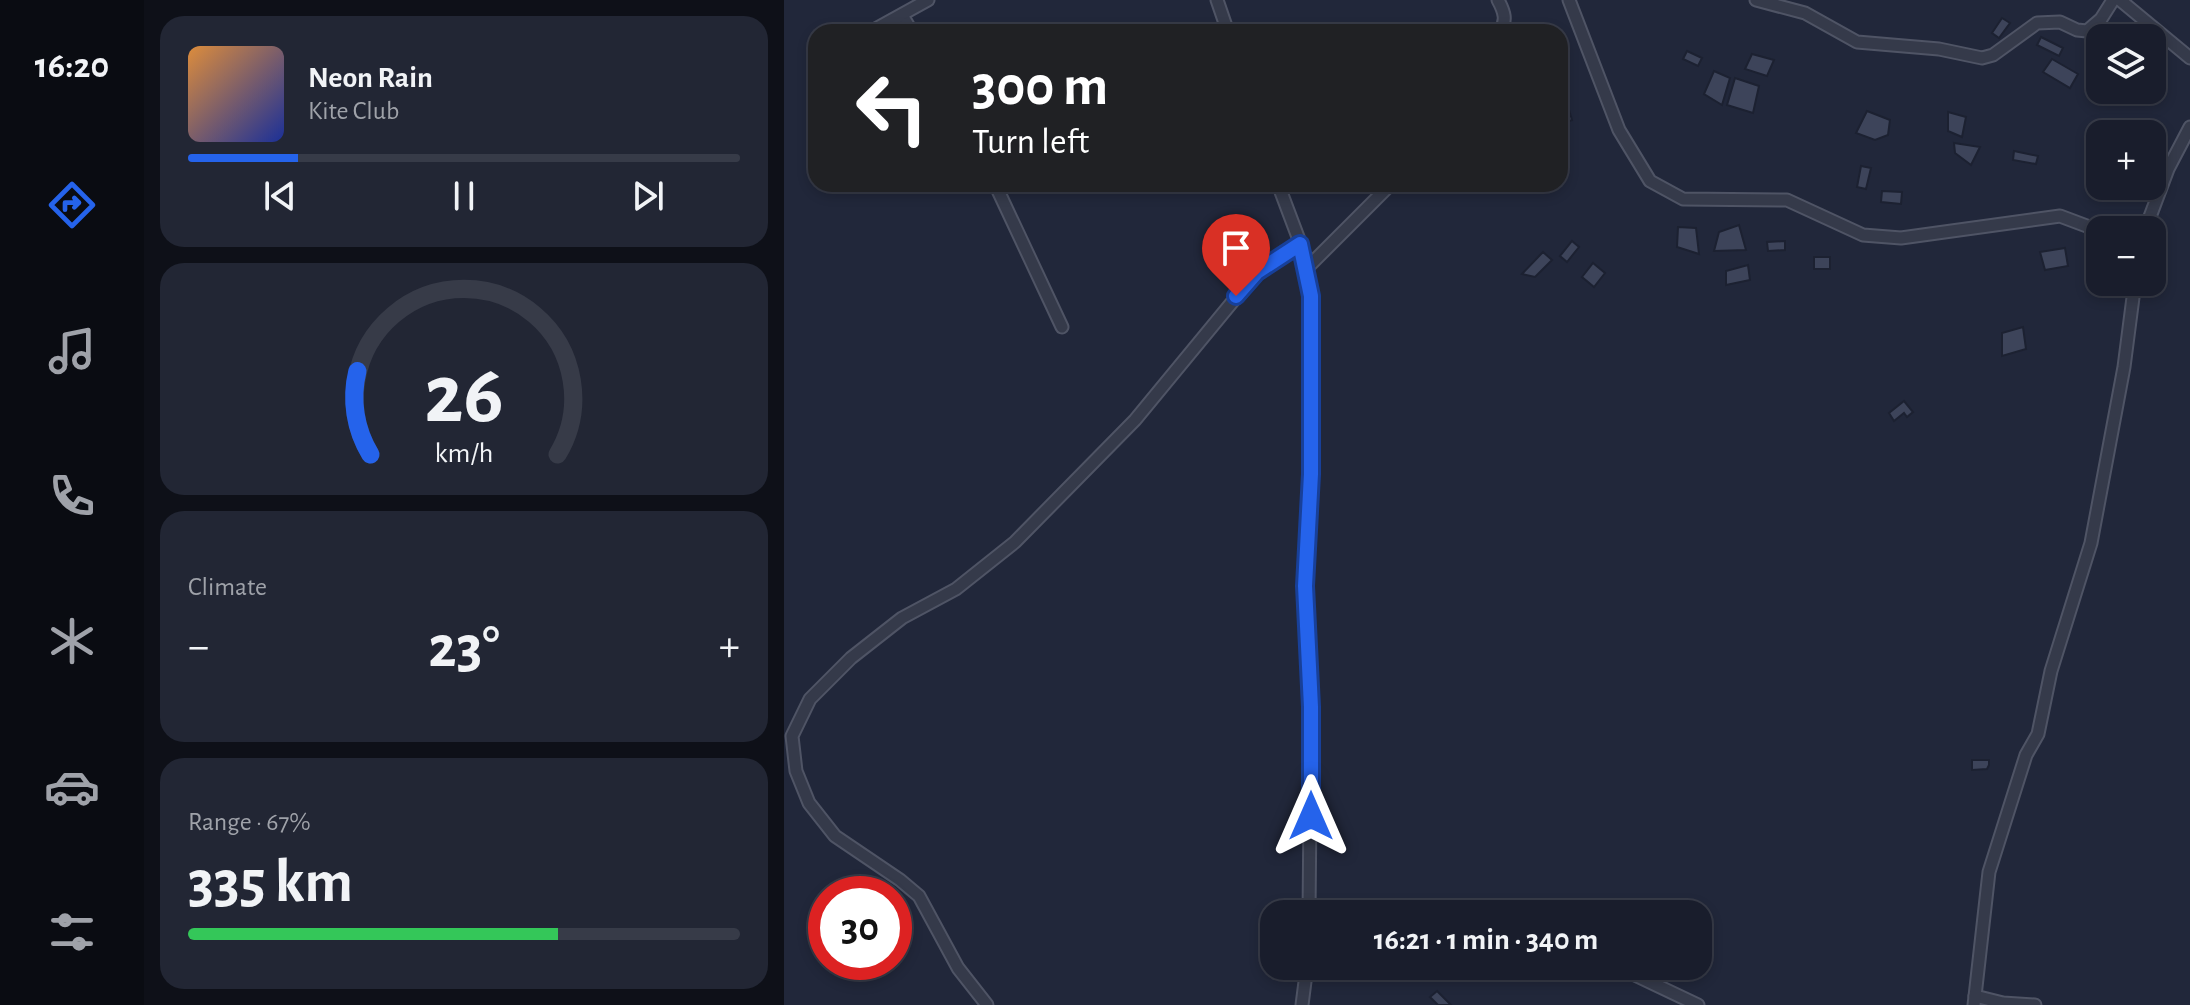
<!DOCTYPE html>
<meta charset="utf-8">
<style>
body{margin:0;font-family:"Alegreya Sans",sans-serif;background:#222634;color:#f1f3f6;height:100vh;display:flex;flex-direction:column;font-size:30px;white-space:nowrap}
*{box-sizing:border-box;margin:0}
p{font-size:26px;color:#9fa2a9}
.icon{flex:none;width:44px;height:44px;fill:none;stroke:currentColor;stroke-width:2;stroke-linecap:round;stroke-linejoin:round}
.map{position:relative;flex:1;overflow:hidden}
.sheet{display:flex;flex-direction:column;gap:16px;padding:16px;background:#0e1018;width:640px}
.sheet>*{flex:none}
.guide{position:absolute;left:24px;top:24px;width:760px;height:168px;border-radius:24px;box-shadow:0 4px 12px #0003,0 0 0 2px #373b48;background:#202124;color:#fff;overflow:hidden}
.controls{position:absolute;left:1302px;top:24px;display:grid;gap:16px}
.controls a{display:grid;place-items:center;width:80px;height:80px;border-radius:16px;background:#191d2c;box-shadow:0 4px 12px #0003,0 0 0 2px #373b48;font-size:40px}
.speed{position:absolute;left:24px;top:876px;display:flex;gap:16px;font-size:40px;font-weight:700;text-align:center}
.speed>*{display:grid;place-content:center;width:104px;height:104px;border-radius:50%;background:#191d2c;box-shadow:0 4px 12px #0003,0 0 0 2px #373b48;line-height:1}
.speed .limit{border:12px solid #d22;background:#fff;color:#111}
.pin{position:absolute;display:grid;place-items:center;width:68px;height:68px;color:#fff;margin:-82px -34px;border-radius:50% 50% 50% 0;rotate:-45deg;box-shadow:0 0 8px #0007}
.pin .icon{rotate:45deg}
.me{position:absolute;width:88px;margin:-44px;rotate:0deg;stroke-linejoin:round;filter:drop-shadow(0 0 6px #0008)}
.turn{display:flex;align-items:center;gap:28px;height:168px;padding:0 32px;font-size:36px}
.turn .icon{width:104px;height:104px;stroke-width:2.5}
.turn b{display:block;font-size:56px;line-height:68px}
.big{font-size:60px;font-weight:700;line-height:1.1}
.sheet .tile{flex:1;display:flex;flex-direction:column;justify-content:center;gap:12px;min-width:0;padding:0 28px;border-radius:24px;background:#222634}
.sheet .dial{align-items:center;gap:0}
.dial svg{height:208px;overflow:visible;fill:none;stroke:#373b48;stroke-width:7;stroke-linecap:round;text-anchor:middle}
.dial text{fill:#f1f3f6;stroke:none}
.song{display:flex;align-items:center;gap:24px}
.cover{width:96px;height:96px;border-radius:12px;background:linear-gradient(135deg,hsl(30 70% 55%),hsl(230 70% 35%))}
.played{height:8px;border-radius:4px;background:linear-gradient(90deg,#2563eb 20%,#373b48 20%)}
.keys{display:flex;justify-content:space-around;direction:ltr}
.heat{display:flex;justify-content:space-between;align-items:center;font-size:44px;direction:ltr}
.charge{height:12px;border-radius:6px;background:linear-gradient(90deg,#34c759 67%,#373b48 0)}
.trip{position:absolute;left:476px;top:900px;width:452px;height:80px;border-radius:24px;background:#191d2c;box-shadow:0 4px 12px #0003,0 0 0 2px #373b48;font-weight:700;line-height:80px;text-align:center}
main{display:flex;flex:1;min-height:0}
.menu{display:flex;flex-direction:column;width:144px;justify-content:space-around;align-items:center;background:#0a0c12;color:#9fa2a9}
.menu .icon{width:56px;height:56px}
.menu .current{color:#2563eb}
.menu b{font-size:36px;color:#f1f3f6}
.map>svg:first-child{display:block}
.building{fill:#3d445a;stroke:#1c2131;stroke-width:2}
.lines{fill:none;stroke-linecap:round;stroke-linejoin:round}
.minor-casing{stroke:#4f5465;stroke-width:15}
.minor{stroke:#353a4a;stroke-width:11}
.route-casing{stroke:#184099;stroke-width:20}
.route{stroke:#2563eb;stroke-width:14}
</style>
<main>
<nav class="menu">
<b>16:20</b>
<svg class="icon current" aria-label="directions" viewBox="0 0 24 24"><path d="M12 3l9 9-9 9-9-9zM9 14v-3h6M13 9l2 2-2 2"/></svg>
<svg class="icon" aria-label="music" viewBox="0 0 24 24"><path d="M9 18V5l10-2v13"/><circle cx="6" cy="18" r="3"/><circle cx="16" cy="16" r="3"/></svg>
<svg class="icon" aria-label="phone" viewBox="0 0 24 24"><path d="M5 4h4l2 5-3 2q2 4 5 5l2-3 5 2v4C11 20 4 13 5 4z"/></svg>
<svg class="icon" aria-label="climate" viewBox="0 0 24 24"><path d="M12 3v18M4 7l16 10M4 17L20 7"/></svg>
<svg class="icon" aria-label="car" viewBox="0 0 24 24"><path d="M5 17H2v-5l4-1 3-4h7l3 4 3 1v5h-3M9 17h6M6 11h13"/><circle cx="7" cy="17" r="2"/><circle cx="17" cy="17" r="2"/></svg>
<svg class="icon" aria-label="filters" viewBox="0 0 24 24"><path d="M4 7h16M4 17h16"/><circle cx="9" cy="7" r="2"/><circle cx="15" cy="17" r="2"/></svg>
</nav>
<section class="sheet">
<div class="tile">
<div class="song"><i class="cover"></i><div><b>Neon Rain</b><p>Kite Club</p></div></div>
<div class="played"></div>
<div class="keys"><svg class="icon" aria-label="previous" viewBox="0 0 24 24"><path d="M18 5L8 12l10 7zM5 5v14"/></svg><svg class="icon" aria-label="pause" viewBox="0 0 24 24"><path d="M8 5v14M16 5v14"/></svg><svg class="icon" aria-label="next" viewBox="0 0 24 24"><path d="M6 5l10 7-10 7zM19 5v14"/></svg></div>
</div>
<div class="tile dial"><svg viewBox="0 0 100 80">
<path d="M14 69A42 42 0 1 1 86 69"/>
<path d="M14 69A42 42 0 0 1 9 37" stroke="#2563eb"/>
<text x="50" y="56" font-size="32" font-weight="700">26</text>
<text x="50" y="72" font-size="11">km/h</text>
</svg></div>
<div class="tile"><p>Climate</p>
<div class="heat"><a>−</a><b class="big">23°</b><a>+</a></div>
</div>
<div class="tile"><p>Range · 67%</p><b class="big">335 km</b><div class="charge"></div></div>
</section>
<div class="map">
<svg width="1406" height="1005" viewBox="0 0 1406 1005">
<rect width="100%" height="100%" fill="#21273a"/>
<!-- building -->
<g class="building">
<polygon points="1218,18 1226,23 1215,38 1208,33"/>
<polygon points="1257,37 1279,48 1275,56 1253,45"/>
<polygon points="903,51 918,58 914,66 899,59"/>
<polygon points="968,54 990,60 983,76 961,69"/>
<polygon points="1268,59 1294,74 1286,88 1259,72"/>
<polygon points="930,71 946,78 938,105 920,94"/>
<polygon points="951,78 975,86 969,113 943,105"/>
<polygon points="780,93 788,120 776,124 776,94"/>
<polygon points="1083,111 1106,120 1104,135 1091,140 1072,133"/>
<polygon points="1164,112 1182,117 1178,137 1164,131"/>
<polygon points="1170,143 1196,147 1187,165 1171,153"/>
<polygon points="1230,151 1254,156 1252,164 1229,160"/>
<polygon points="1077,166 1087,168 1082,189 1073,187"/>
<polygon points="1098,191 1118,192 1117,204 1097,202"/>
<polygon points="955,225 962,250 930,251 935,232"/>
<polygon points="894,227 912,228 915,254 893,247"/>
<polygon points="788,241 795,247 783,262 776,256"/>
<polygon points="1001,241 1001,250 984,251 983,242"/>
<polygon points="1281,248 1284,266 1261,270 1256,252"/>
<polygon points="759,252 768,260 751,277 738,274"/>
<rect x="1030" y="257" width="16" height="12"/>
<polygon points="809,263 821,273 810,287 798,277"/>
<polygon points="964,265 966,280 942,285 942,271"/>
<polygon points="1239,327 1242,349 1218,356 1218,333"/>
<polygon points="1120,401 1129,412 1123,417 1120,413 1110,421 1105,413"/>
<polygon points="1188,760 1205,760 1205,765 1203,769 1188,770"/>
<polygon points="653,991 667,1005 654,1005 646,997"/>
</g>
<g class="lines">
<defs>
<g id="minor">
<polyline points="433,0 444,32"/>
<path d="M 714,0 C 720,11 724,21 715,32"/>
<polyline points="785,0 835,130 866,181 899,199 1003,200 1079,235 1117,238 1276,216 1316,231"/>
<polyline points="972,0 1021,13 1073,42 1155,49 1198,58 1209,55 1253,23 1276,22 1293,30 1303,31 1317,19 1329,0"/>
<polyline points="1336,0 1406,58"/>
<polyline points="118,15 128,32"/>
<polyline points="86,32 144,0"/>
<polyline points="211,184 278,327"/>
<polyline points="494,184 520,253 527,296 527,474 521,586 527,707 525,914"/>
<polyline points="1361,230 1384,169 1406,127"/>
<polyline points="522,269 607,184"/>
<polyline points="832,966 914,1005"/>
<polyline points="1191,996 1219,1003 1251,1005"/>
<polyline points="203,1005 174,968 135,896 116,880 51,836 25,803 12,771 8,736 26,699 67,658 118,618 172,589 231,542 351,420 473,272 516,244"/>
<polyline points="518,1005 523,966"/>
<polyline points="1190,1005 1205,872 1242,755 1254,734 1267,671 1307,543 1340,367 1351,282"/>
</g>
</defs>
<!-- minor casing -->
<use href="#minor" class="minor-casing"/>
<!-- minor -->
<use href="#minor" class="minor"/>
</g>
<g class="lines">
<defs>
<polyline id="route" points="452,296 473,272 516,244 527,296 527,474 521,586 527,707 527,816"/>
</defs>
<!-- route casing -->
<use href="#route" class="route-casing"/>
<!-- route -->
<use href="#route" class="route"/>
</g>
</svg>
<div class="controls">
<a><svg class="icon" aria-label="layers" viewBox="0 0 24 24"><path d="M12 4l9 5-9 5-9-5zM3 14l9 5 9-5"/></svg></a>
<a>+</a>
<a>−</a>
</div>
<div class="speed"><div class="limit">30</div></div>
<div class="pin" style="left:452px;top:296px;background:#d93025"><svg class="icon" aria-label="arrive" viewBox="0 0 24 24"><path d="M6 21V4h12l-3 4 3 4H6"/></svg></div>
<svg class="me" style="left:527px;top:816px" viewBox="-20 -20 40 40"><path d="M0-17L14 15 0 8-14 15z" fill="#2563eb" stroke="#fff" stroke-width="4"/></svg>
<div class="trip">16:21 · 1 min · 340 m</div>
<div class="guide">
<div class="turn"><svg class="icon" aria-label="left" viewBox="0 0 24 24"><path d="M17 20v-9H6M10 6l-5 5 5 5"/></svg><div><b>300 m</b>Turn left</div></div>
</div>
</div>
</main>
